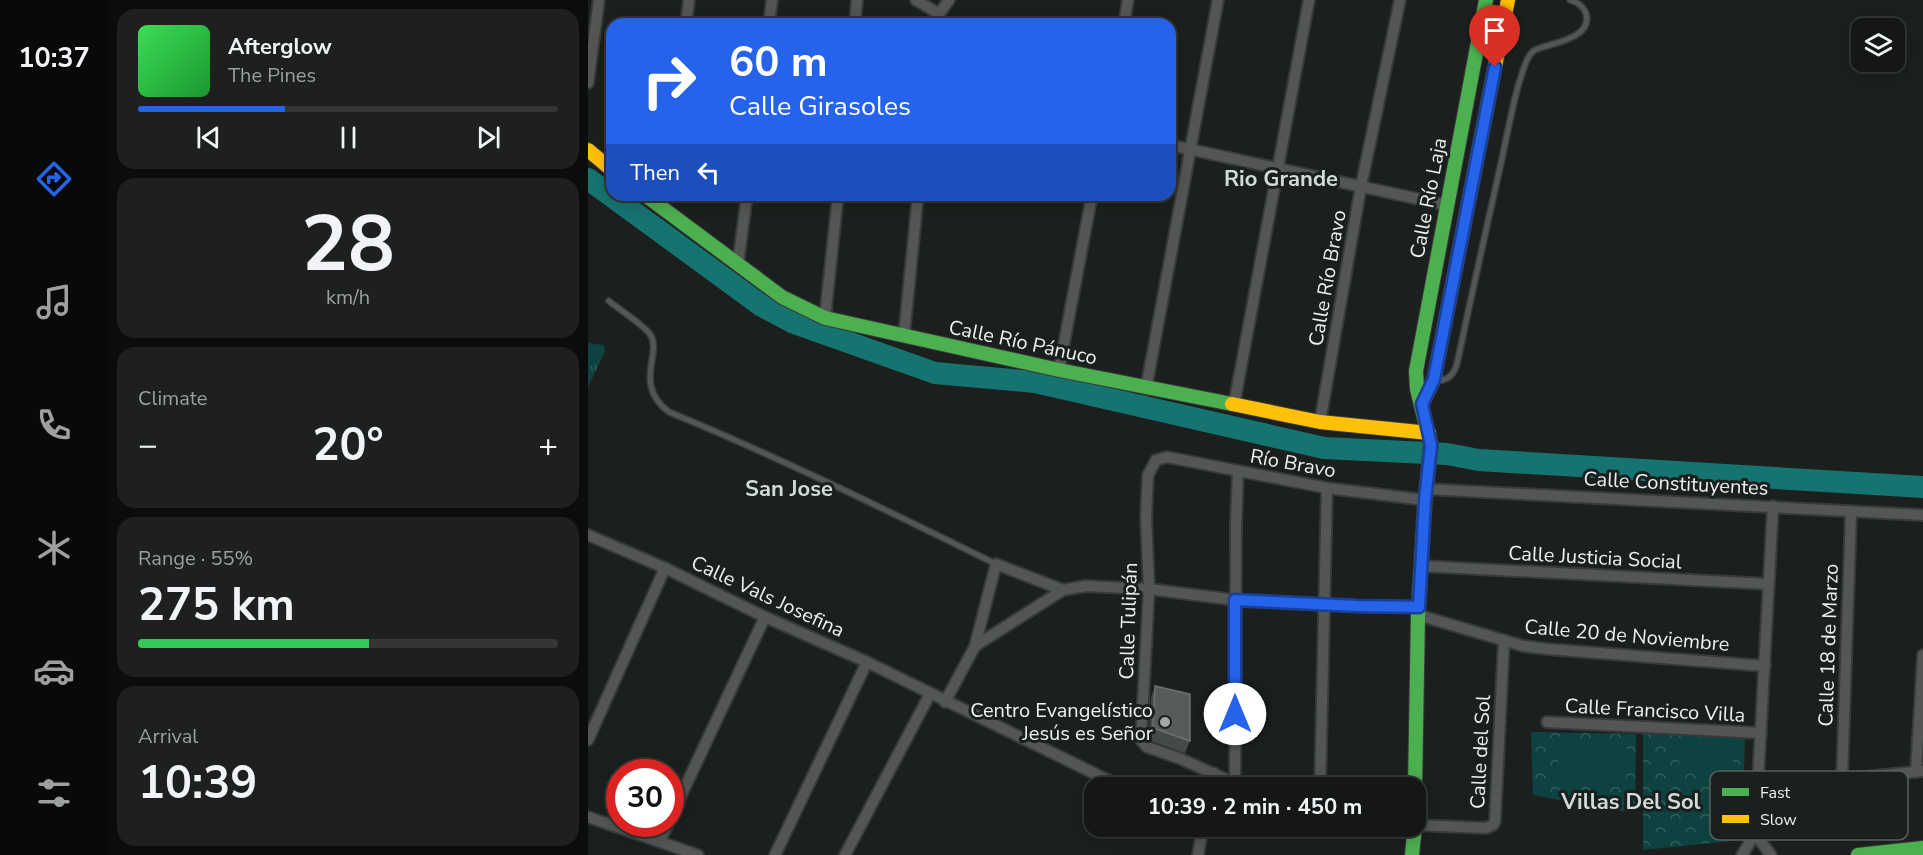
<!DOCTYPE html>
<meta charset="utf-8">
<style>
body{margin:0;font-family:"Nunito Sans",sans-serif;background:#1d201f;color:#f1f3f6;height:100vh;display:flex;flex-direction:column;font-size:22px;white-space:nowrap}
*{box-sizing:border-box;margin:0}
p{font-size:20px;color:#9d9fa1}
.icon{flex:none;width:33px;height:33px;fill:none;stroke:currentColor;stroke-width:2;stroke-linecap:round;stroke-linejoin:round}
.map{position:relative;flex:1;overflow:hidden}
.panel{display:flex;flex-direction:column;gap:9px;padding:9px;background:#0b0d0c;width:480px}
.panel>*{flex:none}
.top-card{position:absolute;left:18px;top:18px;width:570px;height:183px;border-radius:18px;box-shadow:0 3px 15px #0003,0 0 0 2px #333635;background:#2563eb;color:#fff;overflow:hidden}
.tools{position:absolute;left:1263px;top:18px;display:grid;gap:12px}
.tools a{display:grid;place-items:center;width:54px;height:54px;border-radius:12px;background:#141716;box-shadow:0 3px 15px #0003,0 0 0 2px #333635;font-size:30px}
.speed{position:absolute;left:18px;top:759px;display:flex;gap:12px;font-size:30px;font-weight:700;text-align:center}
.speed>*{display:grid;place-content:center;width:78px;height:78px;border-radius:50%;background:#141716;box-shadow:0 3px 15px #0003,0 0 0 2px #333635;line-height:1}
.speed .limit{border:9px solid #d22;background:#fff;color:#111}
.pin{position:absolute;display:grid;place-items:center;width:51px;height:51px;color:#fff;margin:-62px -26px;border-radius:50% 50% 50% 0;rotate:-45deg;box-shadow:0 0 6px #0007}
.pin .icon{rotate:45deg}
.me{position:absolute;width:66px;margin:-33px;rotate:0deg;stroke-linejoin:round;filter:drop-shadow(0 0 4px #0008)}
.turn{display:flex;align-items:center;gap:21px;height:126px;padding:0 24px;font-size:27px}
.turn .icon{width:78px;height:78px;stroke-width:2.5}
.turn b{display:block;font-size:42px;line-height:51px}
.then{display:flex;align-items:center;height:57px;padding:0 24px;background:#0003;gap:12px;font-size:22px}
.big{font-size:45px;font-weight:700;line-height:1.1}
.panel .tile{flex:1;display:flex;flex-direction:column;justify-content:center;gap:9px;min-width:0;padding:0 21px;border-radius:18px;background:#1d201f}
.panel .dial{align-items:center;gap:0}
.dial b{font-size:78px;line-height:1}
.song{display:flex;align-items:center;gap:18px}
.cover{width:72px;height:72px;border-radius:9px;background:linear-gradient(135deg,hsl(130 70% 55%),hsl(130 70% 35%))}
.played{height:6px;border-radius:3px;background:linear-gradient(90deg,#2563eb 35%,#333635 35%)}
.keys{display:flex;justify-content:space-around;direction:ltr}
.heat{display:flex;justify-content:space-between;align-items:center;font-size:33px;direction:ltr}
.charge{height:9px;border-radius:4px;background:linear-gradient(90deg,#34c759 55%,#333635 0)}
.trip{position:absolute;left:496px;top:777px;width:342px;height:60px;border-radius:18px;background:#141716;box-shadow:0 3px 15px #0003,0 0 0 2px #333635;font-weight:700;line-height:60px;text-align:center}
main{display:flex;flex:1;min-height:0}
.tabs{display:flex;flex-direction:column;width:108px;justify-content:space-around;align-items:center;background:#080909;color:#9d9fa1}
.tabs .icon{width:42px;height:42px}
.tabs .on{color:#2563eb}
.tabs b{font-size:27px;color:#f1f3f6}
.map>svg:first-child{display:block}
.grass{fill:url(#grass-tufts)}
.forest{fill:url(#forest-crowns)}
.pitch{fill:#0d4240}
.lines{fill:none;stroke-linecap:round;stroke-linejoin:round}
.river{stroke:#167470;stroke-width:22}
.lane-casing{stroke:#383a3a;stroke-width:8}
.street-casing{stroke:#383a3a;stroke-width:14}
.fast-casing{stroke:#383a3a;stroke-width:16}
.slow-casing{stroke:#383a3a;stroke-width:16}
.lane{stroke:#535655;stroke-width:5}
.street{stroke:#535655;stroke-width:10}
.fast{stroke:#4caf50;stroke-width:14}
.slow{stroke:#ffc107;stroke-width:14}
.wall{fill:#454949}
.building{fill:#575b5b;stroke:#6e7272;stroke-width:1.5}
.route-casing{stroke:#184099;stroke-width:15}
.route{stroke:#2563eb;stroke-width:10}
.poi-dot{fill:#a4a8a6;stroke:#1a201f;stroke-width:2}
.labels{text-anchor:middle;stroke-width:6;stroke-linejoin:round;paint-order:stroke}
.street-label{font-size:20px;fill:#edf1f0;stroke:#1a201f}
.poi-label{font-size:20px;fill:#edf1f0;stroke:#1a201f;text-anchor:end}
.quarter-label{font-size:22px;font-weight:bold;fill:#d3dbda;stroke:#1a201f}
.key{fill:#1a201f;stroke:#595f5e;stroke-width:1.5}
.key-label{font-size:16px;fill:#edf1f0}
</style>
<main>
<nav class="tabs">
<b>10:37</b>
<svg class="icon on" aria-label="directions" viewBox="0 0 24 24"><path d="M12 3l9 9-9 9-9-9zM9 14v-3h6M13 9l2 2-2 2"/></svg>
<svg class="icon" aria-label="music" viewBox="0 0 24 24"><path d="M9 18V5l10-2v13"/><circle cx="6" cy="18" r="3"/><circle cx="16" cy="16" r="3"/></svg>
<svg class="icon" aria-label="phone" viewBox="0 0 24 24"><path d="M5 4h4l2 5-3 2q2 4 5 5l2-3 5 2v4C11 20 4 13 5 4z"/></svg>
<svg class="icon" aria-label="climate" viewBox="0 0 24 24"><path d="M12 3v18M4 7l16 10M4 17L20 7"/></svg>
<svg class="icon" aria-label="car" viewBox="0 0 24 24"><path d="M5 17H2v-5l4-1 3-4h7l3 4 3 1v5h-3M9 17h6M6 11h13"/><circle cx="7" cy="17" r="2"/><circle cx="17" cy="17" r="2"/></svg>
<svg class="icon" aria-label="filters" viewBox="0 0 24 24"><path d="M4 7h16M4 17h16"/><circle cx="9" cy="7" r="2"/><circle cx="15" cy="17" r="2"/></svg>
</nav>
<section class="panel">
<div class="tile">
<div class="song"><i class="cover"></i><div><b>Afterglow</b><p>The Pines</p></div></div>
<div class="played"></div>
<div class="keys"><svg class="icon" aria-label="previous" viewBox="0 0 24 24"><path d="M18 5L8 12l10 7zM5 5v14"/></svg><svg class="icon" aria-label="pause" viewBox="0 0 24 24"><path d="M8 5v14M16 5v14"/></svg><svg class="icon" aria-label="next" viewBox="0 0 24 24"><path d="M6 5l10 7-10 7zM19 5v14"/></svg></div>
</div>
<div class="tile dial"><b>28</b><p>km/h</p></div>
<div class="tile"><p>Climate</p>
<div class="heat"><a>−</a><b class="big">20°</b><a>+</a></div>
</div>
<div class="tile"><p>Range · 55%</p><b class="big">275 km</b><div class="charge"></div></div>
<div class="tile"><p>Arrival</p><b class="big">10:39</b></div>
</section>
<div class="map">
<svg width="1335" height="855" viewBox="0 0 1335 855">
<defs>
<pattern id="grass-tufts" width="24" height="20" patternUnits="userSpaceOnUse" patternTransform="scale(1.5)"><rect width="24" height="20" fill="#0d4240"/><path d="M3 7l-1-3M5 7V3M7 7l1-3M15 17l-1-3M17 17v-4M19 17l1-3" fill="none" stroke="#315e5c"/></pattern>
<pattern id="forest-crowns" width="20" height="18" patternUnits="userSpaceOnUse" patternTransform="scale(1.5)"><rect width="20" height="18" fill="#0d4240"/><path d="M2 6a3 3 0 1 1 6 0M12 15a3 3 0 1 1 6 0" fill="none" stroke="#315e5c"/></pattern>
</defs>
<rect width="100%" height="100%" fill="#1b1f1e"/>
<!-- grass -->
<polygon class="grass" points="0,342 5,344 16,345 17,352 0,387"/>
<!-- forest -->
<g class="forest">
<polygon points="943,732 1048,734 1047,812 1030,811 945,795"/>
<polygon points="1055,733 1157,738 1154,840 1055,850"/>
</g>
<!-- pitch -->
<g class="pitch">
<polygon points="971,737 1039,740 1038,783 971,781"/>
<polygon points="1092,742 1145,743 1145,772 1091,773"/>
</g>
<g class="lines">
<!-- river -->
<polyline class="river" points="0,179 174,306 206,323 347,373 447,382 736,448 859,454 891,460 1335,487"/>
<defs>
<g id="lane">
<path d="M 21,301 C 32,310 53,323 62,334 C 75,353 44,384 81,412 C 193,458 300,511 408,564"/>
<path d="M 846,382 C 859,380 865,377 869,364 C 883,297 898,230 913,163 C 920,132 927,88 939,60 C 941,56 943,52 947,50 C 962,43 1005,39 998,14 C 996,7 989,2 982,0"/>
</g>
<g id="street">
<polyline points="328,0 351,14"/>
<polyline points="98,24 101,0"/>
<polyline points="181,24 184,0"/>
<polyline points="267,24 269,0"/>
<polyline points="347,24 351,14 361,0"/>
<polyline points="536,24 540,0"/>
<polyline points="0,83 11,0"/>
<polyline points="582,145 858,205"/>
<polyline points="74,208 76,195"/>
<polyline points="150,264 159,195"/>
<polyline points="237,318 250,195"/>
<polyline points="316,336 330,195"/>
<polyline points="471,370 504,195"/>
<polyline points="558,389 630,0"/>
<polyline points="646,405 721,0"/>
<polyline points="732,422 773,186 812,0"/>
<polyline points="838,489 1335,515"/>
<polyline points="0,535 77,568 177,617 279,662 536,788"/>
<polyline points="833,566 1180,584"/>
<polyline points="830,615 935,646 959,649 1177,666"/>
<polyline points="387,646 408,564 475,590"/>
<polyline points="357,702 387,646 475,590 498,586 517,587 561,589 647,600 785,607 831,607"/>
<polyline points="959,722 1173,733"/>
<polyline points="0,740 77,568"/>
<polyline points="1328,772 1335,655"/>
<polyline points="1254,778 1263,512"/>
<polyline points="647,783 648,523 650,471"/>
<polyline points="623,788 626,773"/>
<polyline points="657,788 593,759 559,747 553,740 561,589 558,517 560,475 568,460 579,457 739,488 837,500"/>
<polyline points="732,788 739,488"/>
<polyline points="1170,788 1335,771"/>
<polyline points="0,817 110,855"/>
<polyline points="82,819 177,617"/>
<polyline points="828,825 898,828 905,825 907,821 916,640"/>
<polyline points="1167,834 1183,855"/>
<polyline points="72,841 80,824"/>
<polyline points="187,855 279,662"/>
<polyline points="257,855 342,694"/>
<polyline points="610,855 615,826"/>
<polyline points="1154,855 1167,834 1185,506"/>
</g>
<g id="fast">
<polyline points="57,195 194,297 237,318 471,370 644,404"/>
<polyline points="827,788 830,615 837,500 843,445 829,389 828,371 898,0"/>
<polyline points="824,855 827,826"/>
<polyline points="1270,855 1335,848"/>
</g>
<g id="slow">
<polyline points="0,150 24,170"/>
<polyline points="644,404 732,422 841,433"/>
<polyline points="834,404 846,379 920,0"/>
</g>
</defs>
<!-- lane casing -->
<use href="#lane" class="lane-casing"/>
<!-- street casing -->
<use href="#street" class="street-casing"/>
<!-- fast casing -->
<use href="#fast" class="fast-casing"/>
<!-- slow casing -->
<use href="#slow" class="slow-casing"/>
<!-- lane -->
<use href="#lane" class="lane"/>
<!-- street -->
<use href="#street" class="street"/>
<!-- fast -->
<use href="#fast" class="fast"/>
<!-- slow -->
<use href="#slow" class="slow"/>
</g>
<!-- wall -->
<polygon class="wall" points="567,686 602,741 597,753 563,741 561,737 563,698"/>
<!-- building -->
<polygon class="building" points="567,686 602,694 602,741 568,729 565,726"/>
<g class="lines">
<defs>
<polyline id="route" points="647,714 647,600 769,606 831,607 837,500 843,445 834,404 846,379 907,67"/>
</defs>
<!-- route casing -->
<use href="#route" class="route-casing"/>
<!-- route -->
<use href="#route" class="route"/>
</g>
<!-- markers -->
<circle class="poi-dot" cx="577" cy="722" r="6"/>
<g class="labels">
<!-- street labels -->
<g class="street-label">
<text transform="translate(840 198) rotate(-79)" y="7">Calle Río Laja</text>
<text transform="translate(739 278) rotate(-80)" y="7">Calle Río Bravo</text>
<text transform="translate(435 342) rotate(12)" y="7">Calle Río Pánuco</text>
<text transform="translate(705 463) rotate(10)" y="7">Río Bravo</text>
<text transform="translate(1088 483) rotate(3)" y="7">Calle Constituyentes</text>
<text transform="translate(1007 557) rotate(3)" y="7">Calle Justicia Social</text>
<text transform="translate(180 596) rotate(25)" y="7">Calle Vals Josefina</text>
<text transform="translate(540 621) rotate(-88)" y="7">Calle Tulipán</text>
<text transform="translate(1039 635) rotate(5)" y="7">Calle 20 de Noviembre</text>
<text transform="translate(1240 645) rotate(-88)" y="7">Calle 18 de Marzo</text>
<text transform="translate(1067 710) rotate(3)" y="7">Calle Francisco Villa</text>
<text transform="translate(892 752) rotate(-87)" y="7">Calle del Sol</text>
</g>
<!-- poi labels -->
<g class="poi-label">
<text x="565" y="717">Centro Evangelístico<tspan x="565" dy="23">Jesús es Señor</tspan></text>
</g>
<!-- quarter labels -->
<g class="quarter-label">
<text x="693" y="186">Rio Grande</text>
<text x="201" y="496">San Jose</text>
<text x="1043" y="809">Villas Del Sol</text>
</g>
</g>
<!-- legend -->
<rect x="1122" y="771" width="198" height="69" rx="9" class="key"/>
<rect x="1134" y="788" width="27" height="8" fill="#4caf50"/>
<rect x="1134" y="815" width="27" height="8" fill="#ffc107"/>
<g class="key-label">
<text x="1172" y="798">Fast</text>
<text x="1172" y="825">Slow</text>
</g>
</svg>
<div class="tools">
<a><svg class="icon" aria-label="layers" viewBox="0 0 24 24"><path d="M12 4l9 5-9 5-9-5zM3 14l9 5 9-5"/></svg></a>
</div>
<div class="speed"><div class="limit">30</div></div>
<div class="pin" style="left:907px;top:67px;background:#d93025"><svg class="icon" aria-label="arrive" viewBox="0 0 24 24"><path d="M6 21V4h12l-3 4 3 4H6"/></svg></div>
<svg class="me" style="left:647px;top:714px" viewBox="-20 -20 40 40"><circle r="19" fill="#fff"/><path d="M0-13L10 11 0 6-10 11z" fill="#2563eb"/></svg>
<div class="trip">10:39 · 2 min · 450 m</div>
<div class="top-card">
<div class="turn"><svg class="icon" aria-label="right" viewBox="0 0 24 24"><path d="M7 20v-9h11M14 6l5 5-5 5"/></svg><div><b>60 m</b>Calle Girasoles</div></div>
<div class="then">Then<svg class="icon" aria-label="left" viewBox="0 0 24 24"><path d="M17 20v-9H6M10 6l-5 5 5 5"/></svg></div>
</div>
</div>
</main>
